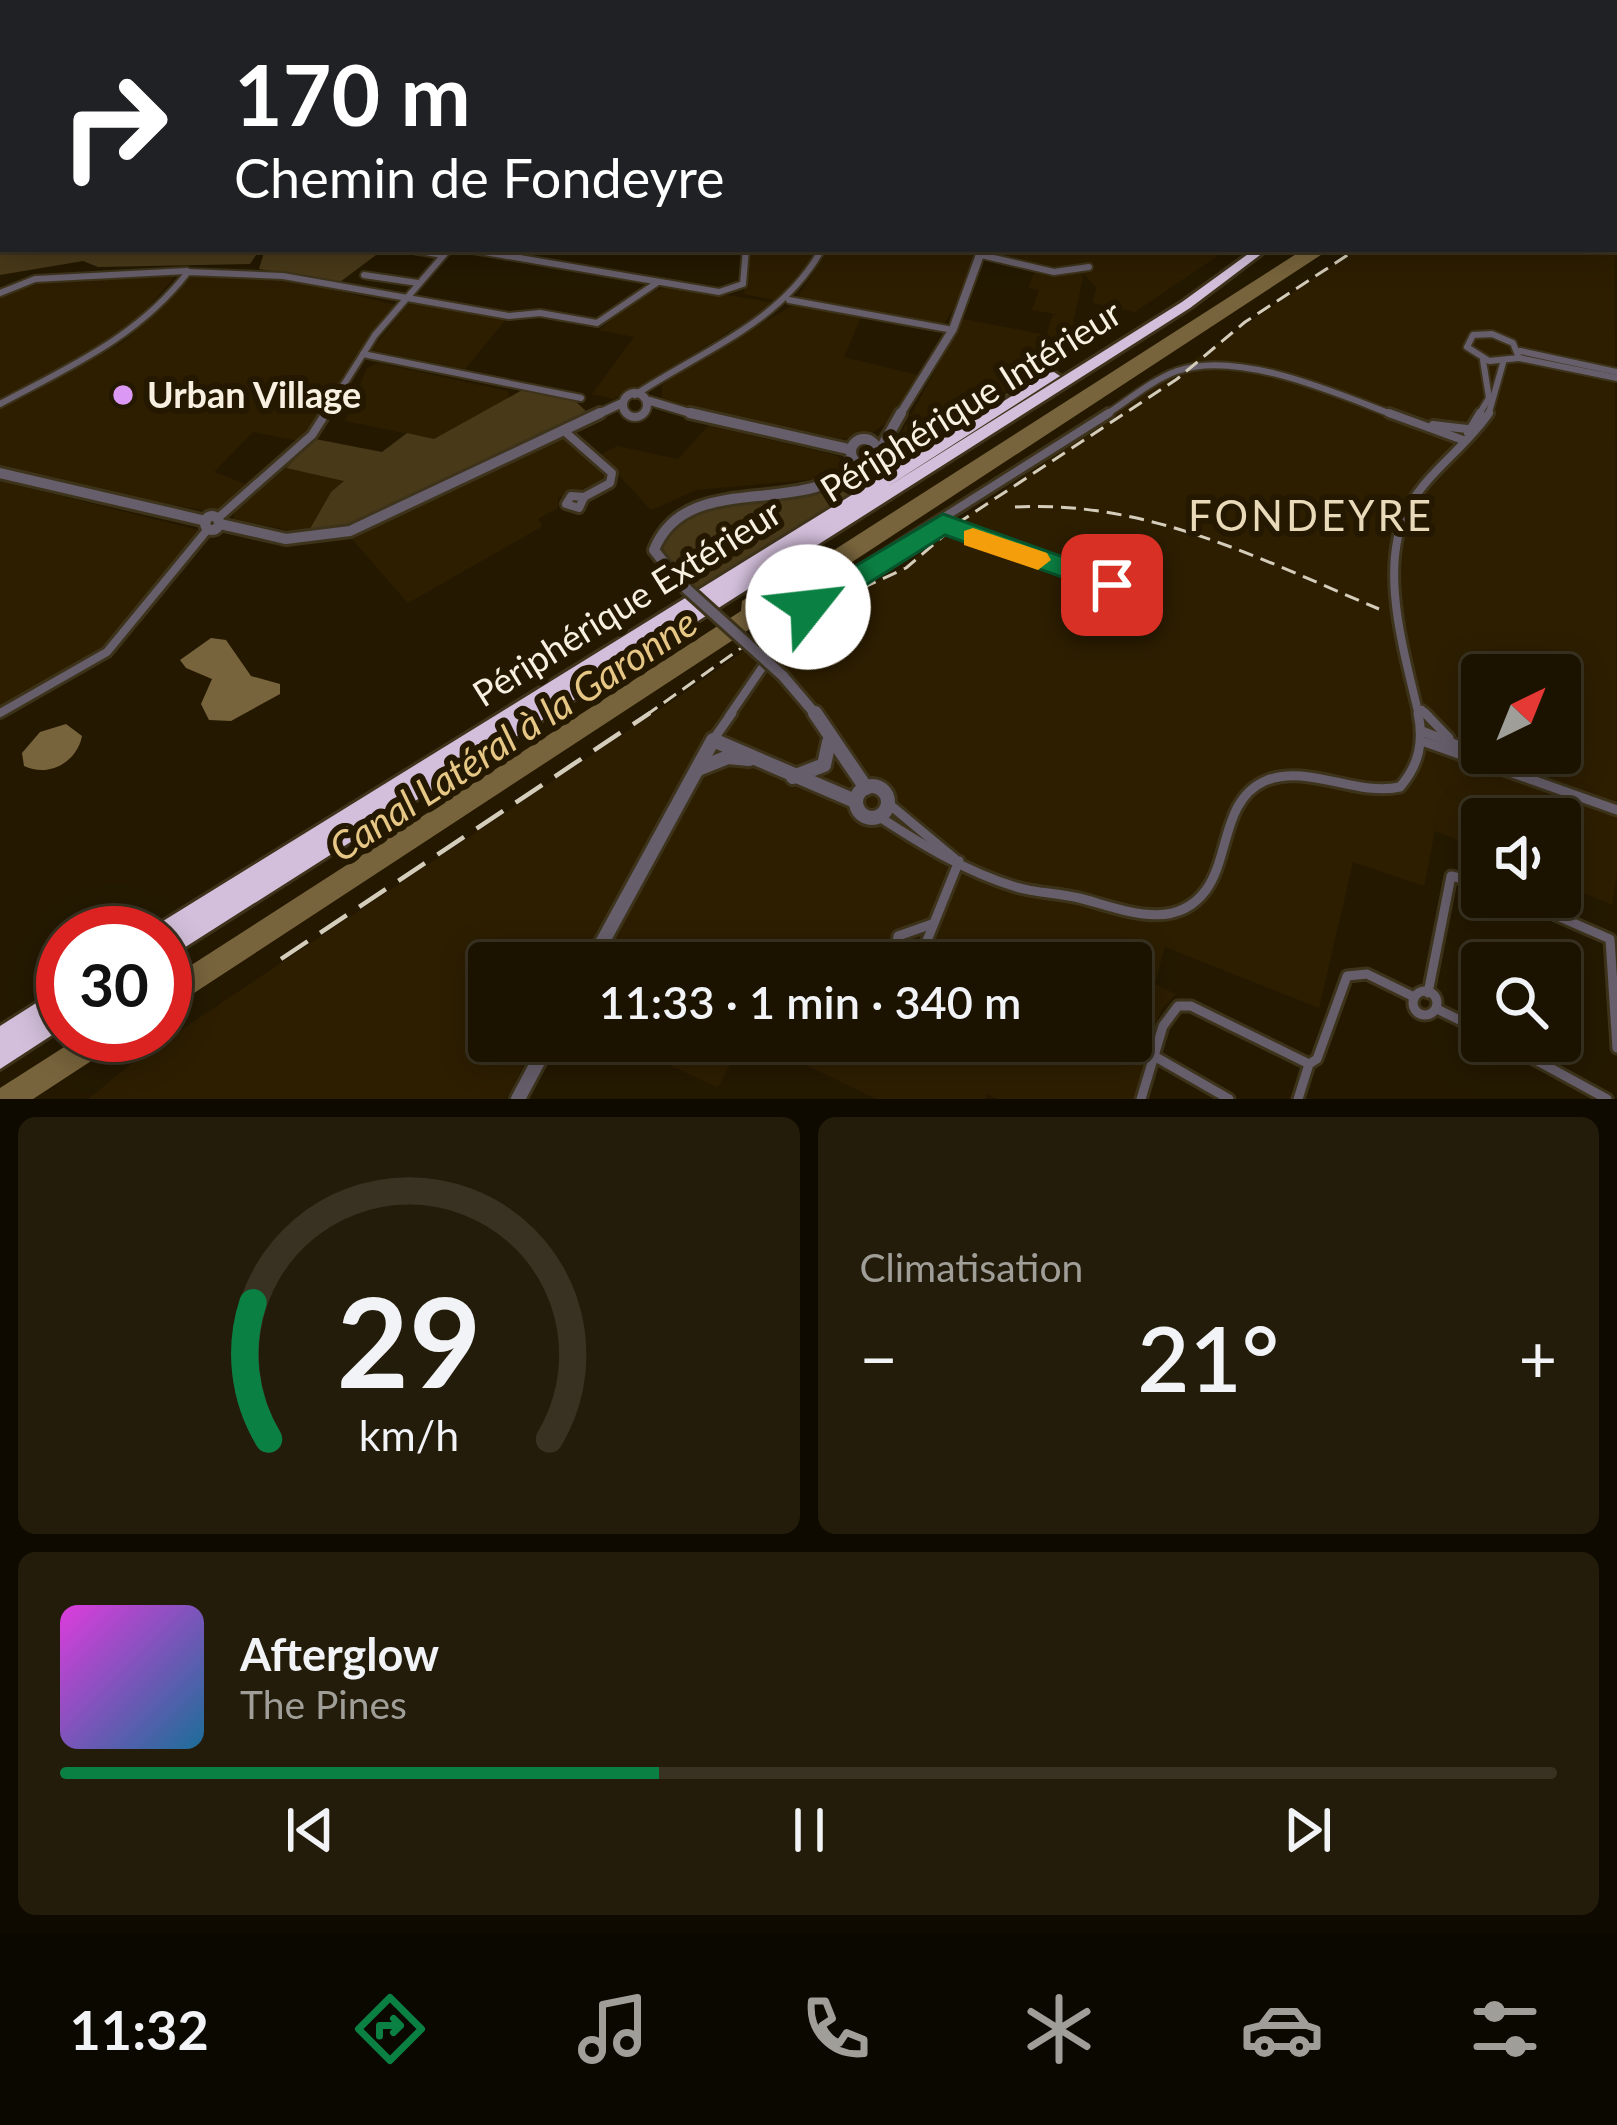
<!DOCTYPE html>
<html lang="fr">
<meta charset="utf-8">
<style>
body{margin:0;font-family:Lato,sans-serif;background:#241c0a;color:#f1f3f6;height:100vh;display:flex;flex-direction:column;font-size:45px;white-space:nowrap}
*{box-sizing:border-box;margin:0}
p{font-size:39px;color:#a09e99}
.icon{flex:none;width:66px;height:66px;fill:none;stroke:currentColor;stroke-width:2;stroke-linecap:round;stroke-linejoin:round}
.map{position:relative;height:1099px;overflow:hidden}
.drawer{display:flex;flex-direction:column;gap:18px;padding:18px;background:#0f0a00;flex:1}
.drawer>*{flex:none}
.top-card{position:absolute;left:0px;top:0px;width:1617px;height:252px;box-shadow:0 6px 30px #0003,0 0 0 3px #393222;background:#202124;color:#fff;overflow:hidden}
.needle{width:78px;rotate:43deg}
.controls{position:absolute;left:1461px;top:654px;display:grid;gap:24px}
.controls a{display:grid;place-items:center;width:120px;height:120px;border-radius:12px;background:#1b1300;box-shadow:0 6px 30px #0003,0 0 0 3px #393222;font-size:60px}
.speed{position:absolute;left:36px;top:906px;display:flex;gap:24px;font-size:60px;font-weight:700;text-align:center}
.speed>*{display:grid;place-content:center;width:156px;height:156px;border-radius:50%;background:#1b1300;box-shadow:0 6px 30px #0003,0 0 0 3px #393222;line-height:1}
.speed .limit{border:18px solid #d22;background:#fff;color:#111}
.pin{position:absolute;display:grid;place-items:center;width:102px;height:102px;color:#fff;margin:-51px;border-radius:24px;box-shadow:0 6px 18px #0006}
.me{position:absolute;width:132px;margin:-66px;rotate:61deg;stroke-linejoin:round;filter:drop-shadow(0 0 9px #0008)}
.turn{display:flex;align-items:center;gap:42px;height:252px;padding:0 36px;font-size:54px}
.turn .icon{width:156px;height:156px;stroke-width:2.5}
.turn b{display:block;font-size:84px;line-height:102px}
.big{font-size:90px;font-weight:600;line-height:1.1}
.drawer .tile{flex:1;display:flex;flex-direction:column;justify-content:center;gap:18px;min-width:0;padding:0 42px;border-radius:18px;background:#241c0a}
.drawer .dial{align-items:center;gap:0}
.dial svg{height:312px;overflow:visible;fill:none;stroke:#393222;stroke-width:7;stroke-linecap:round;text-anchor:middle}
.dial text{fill:#f1f3f6;stroke:none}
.song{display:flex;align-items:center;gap:36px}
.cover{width:144px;height:144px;border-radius:18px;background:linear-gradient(135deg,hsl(300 70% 55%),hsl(200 70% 35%))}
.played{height:12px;border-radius:6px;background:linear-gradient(90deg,#0b8043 40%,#393222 40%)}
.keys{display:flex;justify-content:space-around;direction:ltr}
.heat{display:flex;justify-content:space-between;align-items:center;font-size:66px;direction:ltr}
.drawer .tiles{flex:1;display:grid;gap:18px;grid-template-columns:1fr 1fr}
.tile:last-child{grid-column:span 2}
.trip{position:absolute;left:468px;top:942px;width:684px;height:120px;border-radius:12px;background:#1b1300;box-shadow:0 6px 30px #0003,0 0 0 3px #393222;font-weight:600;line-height:120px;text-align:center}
.dock{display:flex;height:192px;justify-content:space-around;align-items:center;background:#0b0800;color:#a09e99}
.dock .icon{width:84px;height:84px}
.dock .active{color:#0b8043}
.dock b{font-size:54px;color:#f1f3f6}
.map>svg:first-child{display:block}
.built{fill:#2d1e00;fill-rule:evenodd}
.green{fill:#483919}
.water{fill:#78643c}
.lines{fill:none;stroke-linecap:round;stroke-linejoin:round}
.minor-far3-casing{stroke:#3d331b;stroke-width:8}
.minor-far2-casing{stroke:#3d331b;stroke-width:10}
.minor-far1-casing{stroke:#3d331b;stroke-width:14}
.minor-casing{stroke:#3d331b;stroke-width:15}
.tertiary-far3-casing{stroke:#3d331b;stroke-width:9}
.tertiary-far2-casing{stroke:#3d331b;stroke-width:12}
.tertiary-far1-casing{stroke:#3d331b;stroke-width:16}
.tertiary-casing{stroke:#3d331b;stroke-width:20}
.motorway-casing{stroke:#3d331b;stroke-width:6}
.minor-far3{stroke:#665e6a;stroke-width:4.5}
.minor-far2{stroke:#665e6a;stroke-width:6}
.minor-far1{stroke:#665e6a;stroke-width:8}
.minor{stroke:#665e6a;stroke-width:9}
.tertiary-far3{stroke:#665e6a;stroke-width:6}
.tertiary-far2{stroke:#665e6a;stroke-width:8}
.tertiary-far1{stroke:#665e6a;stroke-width:10}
.tertiary{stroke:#665e6a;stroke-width:14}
.motorway{fill:#d3bfdb;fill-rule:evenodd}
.rail-far1{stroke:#d5cdbb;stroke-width:3;stroke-dasharray:15 8;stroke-linecap:butt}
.rail{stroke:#d5cdbb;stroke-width:4.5;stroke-dasharray:32 15;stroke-linecap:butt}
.tertiary-bridge-casing{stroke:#3d331b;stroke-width:16;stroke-linecap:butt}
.tertiary-bridge{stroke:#665e6a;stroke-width:10}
.route{fill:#0b8043;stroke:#07532c;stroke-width:3}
.slow{fill:#f59e0b}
.poi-dot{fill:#db99f5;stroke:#241900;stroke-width:4.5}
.labels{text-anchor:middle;stroke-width:12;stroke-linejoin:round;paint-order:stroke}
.poi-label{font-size:36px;font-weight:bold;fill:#f8f0e0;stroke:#241900;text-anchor:start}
.street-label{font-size:36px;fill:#f8f0e0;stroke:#241900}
.water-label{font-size:39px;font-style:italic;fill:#e7c785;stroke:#241900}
.quarter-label{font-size:42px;letter-spacing:3px;fill:#e9daba;stroke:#241900}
</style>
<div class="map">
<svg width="1617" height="1099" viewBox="0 0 1617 1099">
<rect width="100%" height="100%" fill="#241900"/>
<!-- built -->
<g class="built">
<path d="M 1614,105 L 1617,872 L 1612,905 L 1560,883 L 1560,819 L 1482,819 L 1482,850 L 1435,831 L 1424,886 L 1353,862 L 1319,1008 L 1165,947 L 1155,984 L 1176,994 L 1161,1010 L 1134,1099 L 997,1099 L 988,1094 L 985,1099 L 876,1099 L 757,1041 L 1131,1041 L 1131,963 L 489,963 L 489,1041 L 537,1041 L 506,1099 L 88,1099 L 136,1060 L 671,702 L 774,630 L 784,617 L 841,599 L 901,570 L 953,525 L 1356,249 L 1614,249 ZM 1482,675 L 1560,675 L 1560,753 L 1482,753 Z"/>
<polygon points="749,249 817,249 808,268 780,301 744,294"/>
<polygon points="828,249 975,249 962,296 944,324 802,300 799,295"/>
<polygon points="986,249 1228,249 1135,312 1093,303 1096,288 1084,274 1073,322 1110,328 894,461 887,459 963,319 1046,335 1053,315 1059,315 1032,310 1039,290 1028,288 1035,271 985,259"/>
<polygon points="194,274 307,283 395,305 299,441 253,432 214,472 249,485 216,512 135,499 0,467 0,407 124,342"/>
<polygon points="176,275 136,321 79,361 0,398 0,296 49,280"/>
<polygon points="669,286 776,303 637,388 613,399 592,394 634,337 599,330 640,296"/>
<polygon points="409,304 435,305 507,318 465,369 371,350"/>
<polygon points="793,305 861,317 844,357 921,376 896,416 869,435 842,439 662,401 662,385 673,376"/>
<polygon points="378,363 508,391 509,400 434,439 345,421 367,368"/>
<polygon points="709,425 838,456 846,466 828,478 696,490 651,510 600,455 617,446 678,459"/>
<polygon points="555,436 564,437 607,479 558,498 558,508 538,519 543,526 408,603 351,538"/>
<polygon points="286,468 346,480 331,492 307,534 233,519 235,511"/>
<polygon points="0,481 198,530 104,649 0,708"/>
<polygon points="620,1041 742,1041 718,1088"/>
</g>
<!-- green -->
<g class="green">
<polygon points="0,223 3,249 260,249 250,264 98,267 83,261 0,275"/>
<polygon points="265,249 384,249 340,282 259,269"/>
<polygon points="524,389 573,399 587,412 354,525 307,534 331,492 344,481 286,468 315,439 382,452 407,433 434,439"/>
<path d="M 1007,393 L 1012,395 L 695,589 L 660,550 C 688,486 781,504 838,489 C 860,484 872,458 894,461 Z"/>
</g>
<!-- water -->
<g class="water">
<polygon points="1304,249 1330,249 165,1012 165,982 741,611 742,601 761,589 770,591"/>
<polygon points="211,638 226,640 251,676 280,684 280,694 231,721 209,720 201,704 212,679 186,668 180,660"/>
<path d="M 66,724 L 82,736 C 77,762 49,778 24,766 L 22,753 L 40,732 Z"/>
<polygon points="83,1035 131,1035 33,1099 0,1099 0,1088"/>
</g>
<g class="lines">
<defs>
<g id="minor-far3">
<polyline points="107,0 116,0"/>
<polyline points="197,3 206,0"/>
</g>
<g id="minor-far2">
<polyline points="467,249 719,292 743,284 746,249"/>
<polyline points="413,250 443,255"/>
<polyline points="981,255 1054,272 1089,267"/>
<polyline points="364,275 418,283"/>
<polyline points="0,293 35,279 187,271"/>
<polyline points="789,300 953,330"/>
<polygon points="1492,334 1513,343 1519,358 1489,361 1467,347 1473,335"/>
<polyline points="1520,351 1617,372"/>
<polyline points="363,354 581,398"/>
<polyline points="1519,358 1617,378"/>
<path d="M 635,395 C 703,350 781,323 822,249"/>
<path d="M 0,404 C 71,366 138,337 188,272 L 283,276 L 509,316 L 540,313 L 597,323 L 658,282"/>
<polyline points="324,416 375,335 449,249"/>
<path d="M 1104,416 C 1126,402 1152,380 1177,371 C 1238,349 1338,394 1396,416"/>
<polyline points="1478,416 1489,398 1483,360"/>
<polyline points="1488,416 1503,363"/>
</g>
<g id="minor-far1">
<polyline points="1389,413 1463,440"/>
<polyline points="1433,425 1467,429"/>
<polyline points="563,430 612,473 610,483 584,497"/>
<polyline points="1468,433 1480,413"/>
<polygon points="571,496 584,497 579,508 566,504"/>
<polyline points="218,518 312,435 326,413"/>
<polyline points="943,523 1112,585 1126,583"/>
<polyline points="859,579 893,559"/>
<polyline points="1422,710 1428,716"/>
<polyline points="0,713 107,652 208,529"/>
<polyline points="729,716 805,605 1109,413"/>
<path d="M 1419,716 C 1405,654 1376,564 1410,505 C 1429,471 1467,446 1489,413"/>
</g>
<g id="minor">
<polyline points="1425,713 1449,738"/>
<polyline points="1422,731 1462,747"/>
<polyline points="713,740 732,713"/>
<polyline points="1422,741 1617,810"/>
<polyline points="889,804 955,859"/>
<path d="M 878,816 C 921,844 966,872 1016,887 C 1036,893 1058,893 1079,898 C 1120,908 1174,934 1206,890 C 1230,857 1222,800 1265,781 C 1308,763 1355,797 1400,787 C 1419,765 1424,742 1418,713"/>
<polyline points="1514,897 1610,939 1617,1048"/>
<polyline points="913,963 896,949 898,936 932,924"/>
<polyline points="918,963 959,861"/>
<circle cx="1425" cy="1003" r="12"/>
<polyline points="1428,993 1451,876 1482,883"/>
<polyline points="1437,1009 1482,1031"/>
<polyline points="1501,1041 1607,1099"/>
<polyline points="1154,1056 1229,1099"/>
<polyline points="1309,1064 1317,1059 1347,976 1367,974 1412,996"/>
<polyline points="1141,1099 1163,1026 1178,1006 1191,1006 1309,1064 1298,1099"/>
</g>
<polyline id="tertiary-far3" points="1163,0 1179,3"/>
<g id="tertiary-far2">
<circle cx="635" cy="405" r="12"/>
<polyline points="650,401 700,416"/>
<polyline points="594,416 620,404"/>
<polyline points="899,416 953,329 982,249"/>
</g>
<g id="tertiary-far1">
<polyline points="690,413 848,449"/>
<circle cx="864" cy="452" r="13"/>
<polyline points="880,450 901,413"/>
<polyline points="0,473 206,521"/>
<circle cx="212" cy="523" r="7"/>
<polyline points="220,524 286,539 350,531 600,413"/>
<path d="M 680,583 L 654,550 C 687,468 802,520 859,463"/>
<polyline points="783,676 817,716"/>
</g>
<g id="tertiary">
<polyline points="815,713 866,788"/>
<polyline points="698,769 728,757 749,759"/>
<polyline points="793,777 824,765 829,742"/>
<circle cx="872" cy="802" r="16"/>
<polyline points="591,963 713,740 855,801"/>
<polyline points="518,1099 549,1041"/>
</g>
<g id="motorway">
<rect x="1614" y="22" width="3" height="6"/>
<polygon points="1255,249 1268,249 1190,308 165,960 165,933 152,933 155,926 1049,373 1054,372 1060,376 887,487 1182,302"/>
<polygon points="63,986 63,1028 0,1069 0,1026"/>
</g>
</defs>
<!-- minor-far3 casing -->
<use href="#minor-far3" class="minor-far3-casing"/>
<!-- minor-far2 casing -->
<use href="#minor-far2" class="minor-far2-casing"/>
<!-- minor-far1 casing -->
<use href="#minor-far1" class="minor-far1-casing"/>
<!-- minor casing -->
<use href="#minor" class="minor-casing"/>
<!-- tertiary-far3 casing -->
<use href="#tertiary-far3" class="tertiary-far3-casing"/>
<!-- tertiary-far2 casing -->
<use href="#tertiary-far2" class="tertiary-far2-casing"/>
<!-- tertiary-far1 casing -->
<use href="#tertiary-far1" class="tertiary-far1-casing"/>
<!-- tertiary casing -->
<use href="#tertiary" class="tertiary-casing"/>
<!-- motorway casing -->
<use href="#motorway" class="motorway-casing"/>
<!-- minor-far3 -->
<use href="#minor-far3" class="minor-far3"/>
<!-- minor-far2 -->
<use href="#minor-far2" class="minor-far2"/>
<!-- minor-far1 -->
<use href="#minor-far1" class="minor-far1"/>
<!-- minor -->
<use href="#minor" class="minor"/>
<!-- tertiary-far3 -->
<use href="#tertiary-far3" class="tertiary-far3"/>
<!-- tertiary-far2 -->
<use href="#tertiary-far2" class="tertiary-far2"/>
<!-- tertiary-far1 -->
<use href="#tertiary-far1" class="tertiary-far1"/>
<!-- tertiary -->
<use href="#tertiary" class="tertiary"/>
<!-- motorway -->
<use href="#motorway" class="motorway"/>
<!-- rail-far1 -->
<g class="rail-far1">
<path d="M 1015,507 C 1147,500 1260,559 1379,609"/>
<polyline points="645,716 761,634 906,568 961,521 1177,379 1245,322 1357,249"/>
</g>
<!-- rail -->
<polyline class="rail" points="281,959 650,713"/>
<defs>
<polyline id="tertiary-bridge" points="680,583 783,676"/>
</defs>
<!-- tertiary-bridge casing -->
<use href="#tertiary-bridge" class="tertiary-bridge-casing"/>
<!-- tertiary-bridge -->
<use href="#tertiary-bridge" class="tertiary-bridge"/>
</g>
<!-- route -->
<polygon class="route" points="943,514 1122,578 1126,585 1112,595 945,535 818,615 798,615 798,600"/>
<!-- slow -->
<polygon class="slow" points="973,528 1047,553 1051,560 1038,570 964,545 964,531"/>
<!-- markers -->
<circle class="poi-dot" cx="123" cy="395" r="12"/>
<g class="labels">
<!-- poi labels -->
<g class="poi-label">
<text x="147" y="408">Urban Village</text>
</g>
<!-- street labels -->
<g class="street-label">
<text transform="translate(971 401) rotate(-32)" y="13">Périphérique Intérieur</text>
<text transform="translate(627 603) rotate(-32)" y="13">Périphérique Extérieur</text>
</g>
<!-- water labels -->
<g class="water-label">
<text transform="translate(513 735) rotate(-33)" y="14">Canal Latéral à la Garonne</text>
</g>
<!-- quarter labels -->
<g class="quarter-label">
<text x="1311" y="531">FONDEYRE</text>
</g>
</g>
</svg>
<div class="controls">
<a><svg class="needle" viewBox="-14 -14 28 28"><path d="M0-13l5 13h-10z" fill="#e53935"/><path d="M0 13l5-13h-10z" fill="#a09e99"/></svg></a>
<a><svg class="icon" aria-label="sound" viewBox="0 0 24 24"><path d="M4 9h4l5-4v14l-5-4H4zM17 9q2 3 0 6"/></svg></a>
<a><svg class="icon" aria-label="search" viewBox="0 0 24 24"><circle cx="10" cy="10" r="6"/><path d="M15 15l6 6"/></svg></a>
</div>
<div class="speed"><div class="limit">30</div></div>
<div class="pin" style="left:1112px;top:585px;background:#d93025"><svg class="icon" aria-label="arrive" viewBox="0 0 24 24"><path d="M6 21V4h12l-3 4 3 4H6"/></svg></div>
<svg class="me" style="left:808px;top:607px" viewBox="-20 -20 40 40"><circle r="19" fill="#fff"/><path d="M0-13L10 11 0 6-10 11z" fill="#0b8043"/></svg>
<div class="trip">11:33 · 1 min · 340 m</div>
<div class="top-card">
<div class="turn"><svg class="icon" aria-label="right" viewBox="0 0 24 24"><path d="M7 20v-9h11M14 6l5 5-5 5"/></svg><div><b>170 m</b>Chemin de Fondeyre</div></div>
</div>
</div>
<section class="drawer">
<div class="tiles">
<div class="tile dial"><svg viewBox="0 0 100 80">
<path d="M14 69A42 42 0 1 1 86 69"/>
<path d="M14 69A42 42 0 0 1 10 34" stroke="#0b8043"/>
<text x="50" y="56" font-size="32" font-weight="700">29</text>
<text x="50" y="72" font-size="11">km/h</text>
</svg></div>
<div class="tile"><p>Climatisation</p>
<div class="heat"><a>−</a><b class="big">21°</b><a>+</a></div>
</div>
<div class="tile">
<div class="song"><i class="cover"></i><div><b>Afterglow</b><p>The Pines</p></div></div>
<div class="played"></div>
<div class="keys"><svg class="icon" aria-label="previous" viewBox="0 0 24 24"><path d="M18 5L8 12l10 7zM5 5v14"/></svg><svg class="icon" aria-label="pause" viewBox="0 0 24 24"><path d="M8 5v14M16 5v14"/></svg><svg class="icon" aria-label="next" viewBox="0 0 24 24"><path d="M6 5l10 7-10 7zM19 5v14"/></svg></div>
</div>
</div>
</section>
<nav class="dock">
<b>11:32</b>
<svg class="icon active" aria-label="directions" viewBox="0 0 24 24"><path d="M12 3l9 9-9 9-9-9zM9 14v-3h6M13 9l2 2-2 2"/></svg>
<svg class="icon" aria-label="music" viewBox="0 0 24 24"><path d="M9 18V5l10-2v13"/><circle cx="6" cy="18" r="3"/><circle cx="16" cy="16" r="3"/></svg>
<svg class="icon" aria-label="phone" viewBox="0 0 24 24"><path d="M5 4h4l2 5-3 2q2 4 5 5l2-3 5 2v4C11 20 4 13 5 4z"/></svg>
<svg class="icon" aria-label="climate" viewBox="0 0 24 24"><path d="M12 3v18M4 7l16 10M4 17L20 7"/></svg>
<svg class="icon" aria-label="car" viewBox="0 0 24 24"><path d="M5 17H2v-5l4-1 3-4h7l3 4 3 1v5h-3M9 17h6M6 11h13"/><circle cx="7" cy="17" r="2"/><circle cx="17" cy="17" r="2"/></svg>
<svg class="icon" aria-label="filters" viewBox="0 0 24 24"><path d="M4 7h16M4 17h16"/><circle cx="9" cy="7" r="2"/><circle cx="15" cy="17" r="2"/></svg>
</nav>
